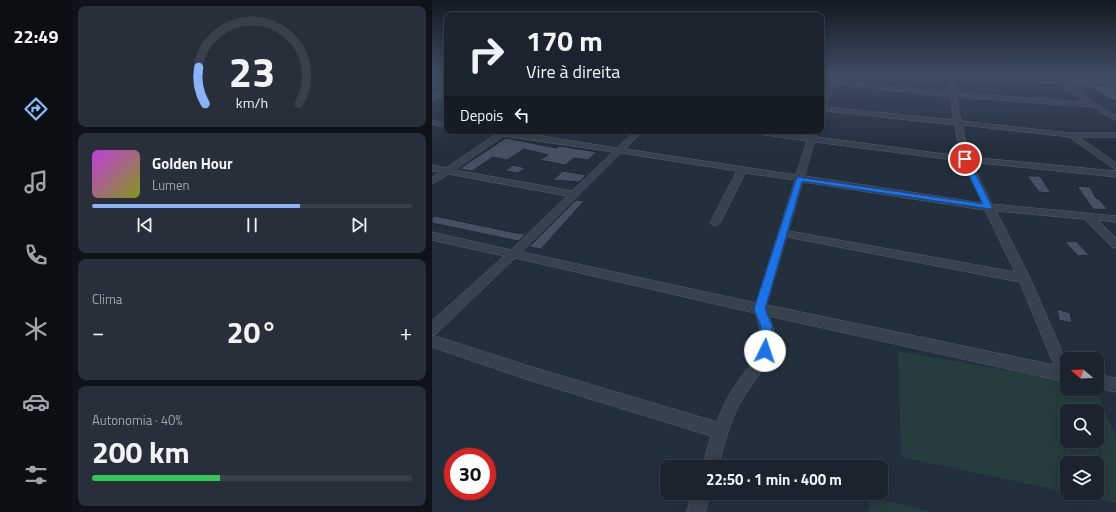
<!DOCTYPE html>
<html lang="pt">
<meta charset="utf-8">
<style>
body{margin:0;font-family:"Titillium Web",sans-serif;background:#282f3a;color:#f1f3f6;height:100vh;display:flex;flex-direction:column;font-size:15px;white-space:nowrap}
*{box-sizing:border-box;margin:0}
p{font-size:13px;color:#a0a4aa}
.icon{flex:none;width:22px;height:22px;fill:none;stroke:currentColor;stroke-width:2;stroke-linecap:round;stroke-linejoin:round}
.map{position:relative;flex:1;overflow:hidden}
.drawer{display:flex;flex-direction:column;gap:6px;padding:6px;background:#0f1319;width:360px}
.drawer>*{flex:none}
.banner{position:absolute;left:12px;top:12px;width:380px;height:122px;border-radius:8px;box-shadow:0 2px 10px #0003,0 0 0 1px #39404a;background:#1b232e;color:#f1f3f6;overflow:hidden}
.needle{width:26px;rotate:289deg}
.controls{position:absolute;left:628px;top:352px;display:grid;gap:8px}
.controls a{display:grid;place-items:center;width:44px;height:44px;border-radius:8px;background:#1b232e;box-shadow:0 2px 10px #0003,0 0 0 1px #39404a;font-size:20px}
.speed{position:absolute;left:12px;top:448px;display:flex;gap:8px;font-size:20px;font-weight:700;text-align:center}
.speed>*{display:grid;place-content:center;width:52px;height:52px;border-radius:50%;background:#1b232e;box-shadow:0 2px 10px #0003,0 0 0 1px #39404a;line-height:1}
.speed .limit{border:6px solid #d22;background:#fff;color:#111}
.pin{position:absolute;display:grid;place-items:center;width:34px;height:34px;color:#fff;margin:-17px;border:2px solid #fff;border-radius:50%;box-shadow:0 1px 4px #0007}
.me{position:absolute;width:44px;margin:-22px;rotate:4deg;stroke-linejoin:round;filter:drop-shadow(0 0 3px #0008)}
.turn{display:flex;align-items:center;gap:14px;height:84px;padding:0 16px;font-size:18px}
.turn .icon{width:52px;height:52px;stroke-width:2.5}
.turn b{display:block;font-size:28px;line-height:34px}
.then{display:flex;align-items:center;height:38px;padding:0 16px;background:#0003;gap:8px;font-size:15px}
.big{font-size:30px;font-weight:700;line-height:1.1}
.drawer .widget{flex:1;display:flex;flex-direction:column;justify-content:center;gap:6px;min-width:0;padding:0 14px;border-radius:8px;background:#282f3a}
.drawer .dial{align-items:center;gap:0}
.dial svg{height:104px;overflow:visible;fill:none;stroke:#39404a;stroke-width:7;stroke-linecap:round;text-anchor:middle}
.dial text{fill:#f1f3f6;stroke:none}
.song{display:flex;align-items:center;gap:12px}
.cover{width:48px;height:48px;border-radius:6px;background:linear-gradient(135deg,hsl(290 70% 55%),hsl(70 70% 35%))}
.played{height:4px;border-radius:2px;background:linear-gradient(90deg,#8ab4f8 65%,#39404a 65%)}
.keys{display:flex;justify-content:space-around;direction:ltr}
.heat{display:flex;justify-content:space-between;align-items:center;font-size:22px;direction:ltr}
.charge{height:6px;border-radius:3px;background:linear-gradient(90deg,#34c759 40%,#39404a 0)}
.trip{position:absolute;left:228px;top:460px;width:228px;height:40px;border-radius:8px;background:#1b232e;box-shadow:0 2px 10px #0003,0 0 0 1px #39404a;font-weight:700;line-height:40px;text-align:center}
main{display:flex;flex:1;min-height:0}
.dock{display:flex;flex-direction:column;width:72px;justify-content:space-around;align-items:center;background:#0b0e12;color:#a0a4aa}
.dock .icon{width:28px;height:28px}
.dock .current{color:#8ab4f8}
.dock b{font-size:18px;color:#f1f3f6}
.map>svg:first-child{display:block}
.green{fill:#263c3f;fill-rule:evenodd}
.building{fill:#455162;stroke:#1f2835}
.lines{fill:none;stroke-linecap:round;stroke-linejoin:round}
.street-casing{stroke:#565f6c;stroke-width:1}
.street{fill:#38414e;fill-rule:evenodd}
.route{fill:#1a73e8;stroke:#114b97}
</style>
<main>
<nav class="dock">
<b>22:49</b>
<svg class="icon current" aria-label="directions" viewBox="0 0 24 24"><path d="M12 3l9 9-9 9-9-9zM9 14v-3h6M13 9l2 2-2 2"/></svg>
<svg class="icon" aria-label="music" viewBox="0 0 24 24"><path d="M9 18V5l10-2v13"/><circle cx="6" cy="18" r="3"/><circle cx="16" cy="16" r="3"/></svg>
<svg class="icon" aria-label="phone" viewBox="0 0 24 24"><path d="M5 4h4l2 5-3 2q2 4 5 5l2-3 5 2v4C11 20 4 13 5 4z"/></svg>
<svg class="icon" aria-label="climate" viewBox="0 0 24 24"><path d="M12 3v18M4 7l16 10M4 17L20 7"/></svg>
<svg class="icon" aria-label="car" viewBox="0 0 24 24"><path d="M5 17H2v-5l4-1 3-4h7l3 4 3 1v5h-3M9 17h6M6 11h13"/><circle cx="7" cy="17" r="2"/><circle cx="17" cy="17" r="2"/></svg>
<svg class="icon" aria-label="filters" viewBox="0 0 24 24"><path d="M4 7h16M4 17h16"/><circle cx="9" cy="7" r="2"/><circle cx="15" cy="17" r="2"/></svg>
</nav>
<section class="drawer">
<div class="widget dial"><svg viewBox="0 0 100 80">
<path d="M14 69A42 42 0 1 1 86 69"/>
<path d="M14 69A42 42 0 0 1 9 41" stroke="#8ab4f8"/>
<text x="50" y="56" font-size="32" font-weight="700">23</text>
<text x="50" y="72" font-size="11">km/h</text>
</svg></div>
<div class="widget">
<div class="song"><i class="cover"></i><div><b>Golden Hour</b><p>Lumen</p></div></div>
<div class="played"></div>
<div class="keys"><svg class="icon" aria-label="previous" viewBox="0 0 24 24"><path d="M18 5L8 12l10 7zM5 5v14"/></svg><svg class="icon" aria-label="pause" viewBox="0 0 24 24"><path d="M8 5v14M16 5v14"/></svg><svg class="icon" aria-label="next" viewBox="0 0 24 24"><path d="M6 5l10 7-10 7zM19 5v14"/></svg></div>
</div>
<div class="widget"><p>Clima</p>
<div class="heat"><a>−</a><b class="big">20°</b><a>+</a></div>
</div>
<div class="widget"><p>Autonomia · 40%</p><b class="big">200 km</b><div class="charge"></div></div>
</section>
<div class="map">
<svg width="684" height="512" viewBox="0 0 684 512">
<rect width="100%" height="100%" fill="#242f3e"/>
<!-- green -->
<g class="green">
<path d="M 466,351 L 635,381 L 635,389 L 664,389 L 684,438 L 684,503 L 639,493 L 665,493 L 665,463 L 635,463 L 635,492 L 469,457 ZM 635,411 L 665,411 L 665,441 L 635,441 Z"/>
<polygon points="438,497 499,512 437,512"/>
</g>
<!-- building -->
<g class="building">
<polygon points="684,84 684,102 656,86"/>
<polygon points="74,138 124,148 128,146 165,152 156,160 142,158 133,165 108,160 116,155 92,149 75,160 61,157 40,171 27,169"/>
<polygon points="81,165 94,168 86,173 73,171"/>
<polygon points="131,171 154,175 147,182 121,180"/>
<polygon points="595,176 608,176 619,193 607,192"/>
<polygon points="645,186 658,187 664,198 667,199 676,210 661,209"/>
<polygon points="144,200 152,201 109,249 97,247"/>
<polygon points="3,216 84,233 94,234 86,241 0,223 0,218"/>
<polygon points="644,241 657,255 646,256 633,242"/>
<polygon points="625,309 638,313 640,323 627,320"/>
</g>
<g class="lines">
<defs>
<g id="street">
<path d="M 398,76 L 404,76 L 403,81 L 517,93 L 514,76 L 520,76 L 524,93 L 654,102 L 624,83 L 547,78 L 544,76 L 618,79 L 617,76 L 622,76 L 630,81 L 684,79 L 684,83 L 635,85 L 684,116 L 684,121 L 661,107 L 524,97 L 529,121 L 639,133 L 684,133 L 684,137 L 647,137 L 684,163 L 684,170 L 637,137 L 530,125 L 537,157 L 684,171 L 684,177 L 539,162 L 560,204 L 684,216 L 684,222 L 666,220 L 684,238 L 684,248 L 680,247 L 652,219 L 564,211 L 598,278 L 635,363 L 635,382 L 337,316 C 354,353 323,375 307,405 C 297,424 292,446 286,467 L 270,467 L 279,436 L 100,381 L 0,347 L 0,335 L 100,367 L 285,422 C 290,409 295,397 303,386 C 322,358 337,348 323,313 L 83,258 L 5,333 L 0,335 L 0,321 L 72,256 L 0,240 L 0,232 L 79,250 L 135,196 L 17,174 L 0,184 L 0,177 L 8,172 L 0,171 L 0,165 L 14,168 L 64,134 L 53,131 L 78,131 L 185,148 L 203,131 L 211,131 L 193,149 L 364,175 L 375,141 L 319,133 L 315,131 L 336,131 L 377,136 L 378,131 L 386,131 L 384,137 L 528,156 L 523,125 L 394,111 L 391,115 L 389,116 L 389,103 L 396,84 L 389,83 L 389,79 L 397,80 ZM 401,84 L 518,97 L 522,120 L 395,107 ZM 72,136 L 181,152 L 140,191 L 23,170 ZM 383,142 L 530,161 L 550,203 L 373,176 ZM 189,153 L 305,171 L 278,223 L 283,226 L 288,223 L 313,173 L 363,180 L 324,303 L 90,252 ZM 371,182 L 553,210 L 583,272 L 357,231 ZM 355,237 L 588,282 L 622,365 L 335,305 Z"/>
<polygon points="15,89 15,94 0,101 0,96"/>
<polygon points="0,120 15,123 15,127 0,124"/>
<polygon points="665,374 684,378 684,392 665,388"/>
<polygon points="261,493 279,493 273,512 255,512"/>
</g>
</defs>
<!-- street casing -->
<use href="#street" class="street-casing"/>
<!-- street -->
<use href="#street" class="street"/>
</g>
<!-- sky -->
<linearGradient id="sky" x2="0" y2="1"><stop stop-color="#141a22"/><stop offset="0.51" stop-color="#3f4d63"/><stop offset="1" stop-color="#3f4d63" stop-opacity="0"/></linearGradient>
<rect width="684" height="148" fill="url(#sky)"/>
<!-- route -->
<polygon class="route" points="530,157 536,159 560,207 559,209 370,181 333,309 340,326 339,351 337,355 333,356 329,355 328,351 329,326 322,309 365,177 551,204 529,159"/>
</svg>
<div class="controls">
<a><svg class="needle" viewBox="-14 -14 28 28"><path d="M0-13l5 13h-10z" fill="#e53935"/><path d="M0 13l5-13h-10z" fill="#a0a4aa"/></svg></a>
<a><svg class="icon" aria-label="search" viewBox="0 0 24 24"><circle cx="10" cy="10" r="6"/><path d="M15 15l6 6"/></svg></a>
<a><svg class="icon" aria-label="layers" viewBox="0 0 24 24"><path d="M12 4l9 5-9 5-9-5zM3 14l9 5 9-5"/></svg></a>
</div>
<div class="speed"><div class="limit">30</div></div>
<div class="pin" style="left:533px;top:159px;background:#d93025"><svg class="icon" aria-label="arrive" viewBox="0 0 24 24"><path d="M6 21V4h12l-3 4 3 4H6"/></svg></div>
<svg class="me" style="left:333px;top:351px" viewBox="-20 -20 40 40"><circle r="19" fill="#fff"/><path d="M0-13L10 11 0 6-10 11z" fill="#1a73e8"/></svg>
<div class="trip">22:50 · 1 min · 400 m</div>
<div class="banner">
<div class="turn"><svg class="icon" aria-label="right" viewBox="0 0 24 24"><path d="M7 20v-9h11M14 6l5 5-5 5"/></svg><div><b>170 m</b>Vire à direita</div></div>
<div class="then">Depois<svg class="icon" aria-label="left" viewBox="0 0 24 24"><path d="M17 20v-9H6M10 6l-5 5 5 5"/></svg></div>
</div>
</div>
</main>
